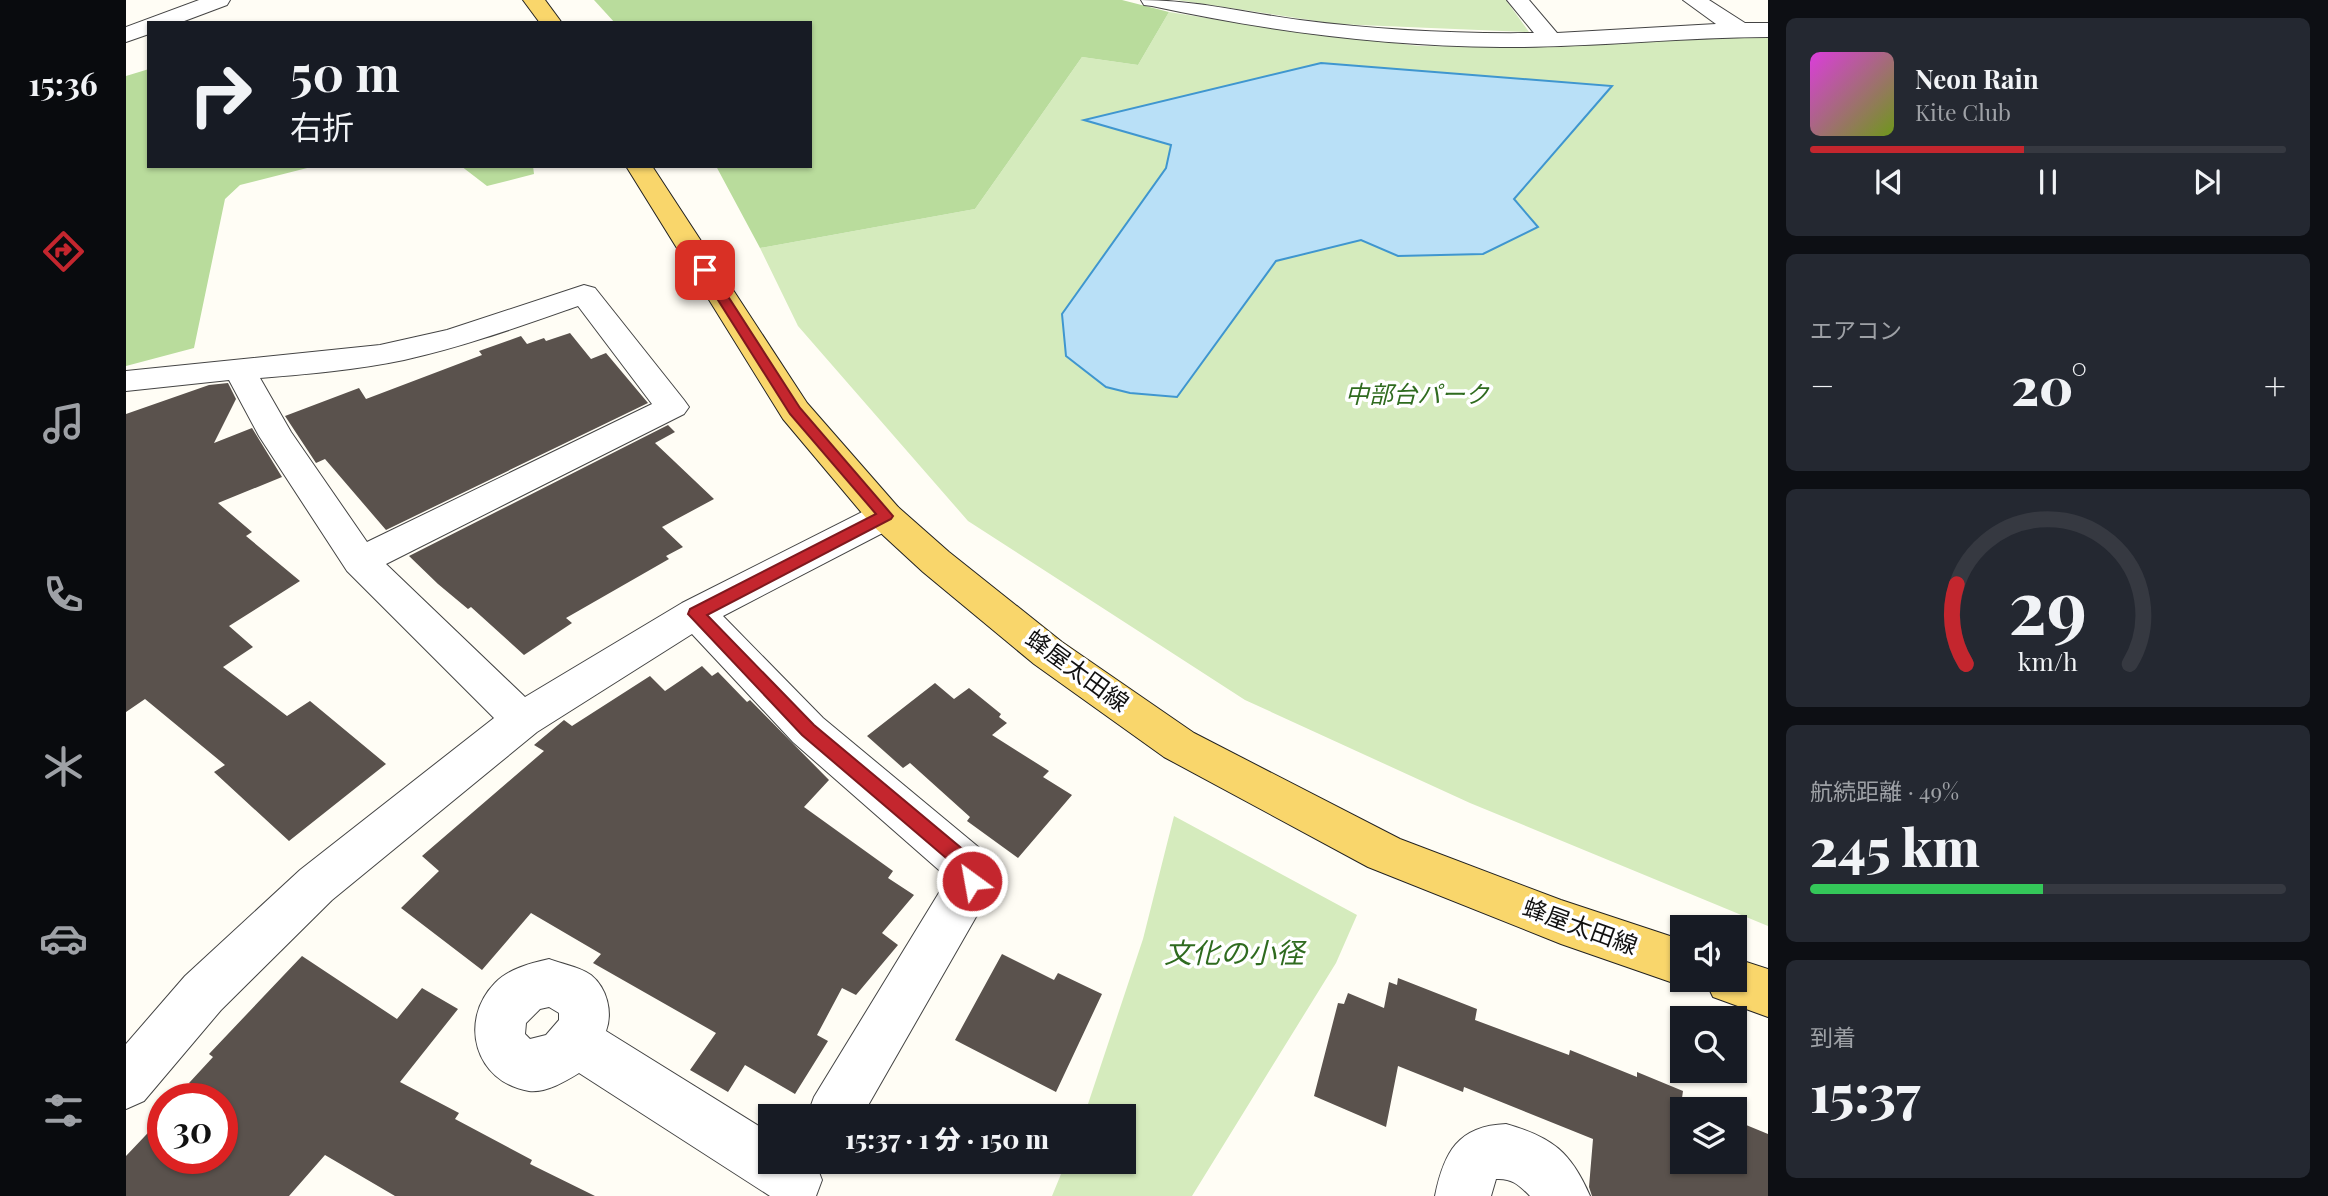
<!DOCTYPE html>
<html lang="ja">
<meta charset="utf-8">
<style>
body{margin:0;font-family:"Playfair Display","Noto Sans JP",serif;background:#242831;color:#f1f3f6;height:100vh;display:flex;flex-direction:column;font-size:26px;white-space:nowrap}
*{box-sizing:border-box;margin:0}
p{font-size:23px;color:#9ea1a6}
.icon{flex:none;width:38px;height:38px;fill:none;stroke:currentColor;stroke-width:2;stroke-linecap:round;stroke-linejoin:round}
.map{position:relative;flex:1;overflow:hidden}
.drawer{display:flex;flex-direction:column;gap:18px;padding:18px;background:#0d0f14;width:560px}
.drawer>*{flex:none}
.guide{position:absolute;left:21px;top:21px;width:665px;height:147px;border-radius:0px;box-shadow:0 2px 5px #0004;background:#171b24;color:#f1f3f6;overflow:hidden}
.controls{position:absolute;left:1544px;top:915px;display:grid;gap:14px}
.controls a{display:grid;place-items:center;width:77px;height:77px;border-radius:0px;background:#171b24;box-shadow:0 2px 5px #0004;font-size:35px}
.speed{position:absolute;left:21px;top:1083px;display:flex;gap:14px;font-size:35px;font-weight:700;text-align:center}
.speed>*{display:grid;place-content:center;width:91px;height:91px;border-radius:50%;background:#171b24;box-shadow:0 2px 5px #0004;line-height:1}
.speed .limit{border:10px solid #d22;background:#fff;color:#111}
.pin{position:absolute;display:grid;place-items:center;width:60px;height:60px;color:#fff;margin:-30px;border-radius:14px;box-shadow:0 4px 10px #0006}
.me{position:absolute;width:77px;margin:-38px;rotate:328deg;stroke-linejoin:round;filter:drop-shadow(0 0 5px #0008)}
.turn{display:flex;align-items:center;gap:24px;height:147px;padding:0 28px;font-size:32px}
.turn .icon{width:91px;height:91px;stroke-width:2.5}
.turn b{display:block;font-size:49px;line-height:60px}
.big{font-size:52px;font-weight:800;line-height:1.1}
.drawer .card{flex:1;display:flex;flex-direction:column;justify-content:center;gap:10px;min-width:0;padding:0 24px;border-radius:10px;background:#242831}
.drawer .dial{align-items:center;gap:0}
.dial svg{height:182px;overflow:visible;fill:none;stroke:#363941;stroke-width:7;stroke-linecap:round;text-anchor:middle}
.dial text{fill:#f1f3f6;stroke:none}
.song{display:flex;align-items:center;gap:21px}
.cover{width:84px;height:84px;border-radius:10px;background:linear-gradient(135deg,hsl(300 70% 55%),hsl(80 70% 35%))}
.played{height:7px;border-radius:4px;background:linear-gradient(90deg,#c4262e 45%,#363941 45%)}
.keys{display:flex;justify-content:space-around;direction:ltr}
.heat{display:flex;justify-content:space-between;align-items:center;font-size:38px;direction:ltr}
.charge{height:10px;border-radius:5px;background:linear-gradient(90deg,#34c759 49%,#363941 0)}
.trip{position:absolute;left:632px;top:1104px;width:378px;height:70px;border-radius:0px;background:#171b24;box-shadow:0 2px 5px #0004;font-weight:800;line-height:70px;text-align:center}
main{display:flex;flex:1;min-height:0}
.tabs{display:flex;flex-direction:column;width:126px;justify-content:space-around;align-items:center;background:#090b0e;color:#9ea1a6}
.tabs .icon{width:49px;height:49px}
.tabs .active{color:#c4262e}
.tabs b{font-size:32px;color:#f1f3f6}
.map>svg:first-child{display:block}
.green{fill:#d5ebbd}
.forest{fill:#b9dc9c}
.water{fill:#b9e0f7;stroke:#3f96cf;stroke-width:2}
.building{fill:#5a524d}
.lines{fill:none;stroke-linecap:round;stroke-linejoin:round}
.minor-casing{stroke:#444;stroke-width:2}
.major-casing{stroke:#222;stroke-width:2}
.minor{fill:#fff;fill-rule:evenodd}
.major{fill:#f9d66b;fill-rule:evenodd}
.route{fill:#c4262e;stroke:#7f191e;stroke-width:2}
.labels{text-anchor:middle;stroke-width:7;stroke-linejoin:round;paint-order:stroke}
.park-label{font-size:24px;font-style:italic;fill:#2f6b1f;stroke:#fff}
.street-label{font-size:24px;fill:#111;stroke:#fff}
.near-park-label{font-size:28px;font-style:italic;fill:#2f6b1f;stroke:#fff}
</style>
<main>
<nav class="tabs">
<b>15:36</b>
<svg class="icon active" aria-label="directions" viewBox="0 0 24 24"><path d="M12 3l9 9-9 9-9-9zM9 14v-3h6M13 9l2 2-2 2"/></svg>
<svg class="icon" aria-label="music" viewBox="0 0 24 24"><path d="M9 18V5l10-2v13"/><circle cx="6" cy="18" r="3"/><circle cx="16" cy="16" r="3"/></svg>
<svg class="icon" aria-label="phone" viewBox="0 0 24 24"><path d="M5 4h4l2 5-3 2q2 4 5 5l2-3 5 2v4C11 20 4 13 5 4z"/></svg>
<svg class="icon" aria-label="climate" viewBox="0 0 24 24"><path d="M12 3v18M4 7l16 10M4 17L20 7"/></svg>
<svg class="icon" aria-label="car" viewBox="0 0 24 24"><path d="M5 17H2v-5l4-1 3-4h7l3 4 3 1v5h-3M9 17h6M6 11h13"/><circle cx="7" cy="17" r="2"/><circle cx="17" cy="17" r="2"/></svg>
<svg class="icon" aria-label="filters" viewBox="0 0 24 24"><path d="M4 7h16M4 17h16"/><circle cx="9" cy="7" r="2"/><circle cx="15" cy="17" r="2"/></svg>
</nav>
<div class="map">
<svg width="1642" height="1196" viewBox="0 0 1642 1196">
<rect width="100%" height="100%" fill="#fffdf5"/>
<!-- green -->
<g class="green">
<polygon points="1051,0 1380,0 1403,32 1210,24"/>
<polygon points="1043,12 1137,27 1293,46 1392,47 1568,37 1642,37 1642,926 1344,803 1119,700 842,521 672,326 634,248 849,209 956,57 1012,65"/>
<polygon points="1048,816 1231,915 1210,963 1066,1196 926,1196 940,1162 998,1162 998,1116 958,1116 1017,939"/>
</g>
<!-- forest -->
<g class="forest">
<polygon points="468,0 996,0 1043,12 1012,65 956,57 849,209 634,248 590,166 684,166 684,23 489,23"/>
<polygon points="23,69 23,166 189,166 114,185 99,199 68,348 0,366 0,76"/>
<polygon points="335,166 407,166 408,174 361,186"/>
</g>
<!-- water -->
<polygon class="water" points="1195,63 1486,86 1388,199 1412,227 1357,254 1272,256 1235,240 1150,261 1051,397 1004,393 980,387 940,356 936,314 1040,168 1045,145 958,120"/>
<!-- building -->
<g class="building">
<polygon points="444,333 465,359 480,353 522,403 260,530 199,459 190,463 159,416 233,388 240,399 356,355 353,351 395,336 401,344 418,338 420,341"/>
<polygon points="102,383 110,399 88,443 126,428 156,477 92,503 126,532 120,536 174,581 103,626 127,647 97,667 161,716 184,701 260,764 163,841 88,772 99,765 19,699 0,712 0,414 83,385"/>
<polygon points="542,425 549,432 529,443 588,499 536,527 557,547 540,556 543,559 440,618 446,623 398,655 345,607 342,609 312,584 283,556"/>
<polygon points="576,666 586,676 592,672 621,702 624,700 703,780 678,807 767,871 762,878 788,895 756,933 772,945 730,995 716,988 691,1035 702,1041 669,1094 619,1065 602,1092 564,1070 590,1033 467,963 475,954 405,913 356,970 275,908 313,871 296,856 418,751 408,745 438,720 446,726 524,676 539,691"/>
<polygon points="809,683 828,699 843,688 875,714 873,717 881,723 866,735 923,771 917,777 946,795 892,858 841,821 844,817 784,763 777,768 741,736"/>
<polygon points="876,954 928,980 932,973 976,994 930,1092 829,1040"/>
<polygon points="176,956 271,1019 296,988 332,1009 274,1082 333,1113 329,1119 406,1160 404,1164 469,1196 269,1196 199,1155 163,1196 0,1196 0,1156 37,1117 37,1158 96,1158 96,1099 54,1099 67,1085 63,1083 87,1057 83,1054"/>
<polygon points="1272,978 1351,1009 1349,1020 1443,1055 1444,1050 1511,1077 1511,1072 1557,1091 1556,1098 1583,1110 1556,1110 1556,1162 1608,1162 1608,1120 1642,1134 1642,1196 1466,1196 1463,1187 1467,1139 1338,1087 1337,1092 1272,1066 1260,1127 1188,1096 1212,1003 1218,1004 1222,993 1258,1008 1263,982 1271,985"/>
</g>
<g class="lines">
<defs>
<g id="minor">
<polygon points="73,0 104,0 101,5 53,23 23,23 23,34 0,42 0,27"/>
<path d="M 1015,0 C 1070,0 1120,13 1174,20 C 1251,30 1329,34 1408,33 L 1381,0 L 1403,0 L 1431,33 L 1590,24 L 1557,0 L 1583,0 L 1619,23 L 1642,23 L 1642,37 C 1553,37 1464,48 1375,47 C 1257,46 1141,31 1026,6 L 1018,5 Z"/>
<path d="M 458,285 L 469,288 L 558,400 L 563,407 L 558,414 L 260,564 L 399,697 L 556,603 L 746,507 L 759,503 L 772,507 L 777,516 L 772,525 L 597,616 L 697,718 L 862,855 C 870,872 870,879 862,896 L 736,1116 L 681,1116 L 688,1097 L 822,878 L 667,742 L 566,634 L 411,732 L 206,900 L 95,1010 L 18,1101 L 0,1109 L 0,1044 L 59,976 L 174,870 L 368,718 L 221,571 L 133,436 L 103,380 L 0,391 L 0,371 L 254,345 L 321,330 ZM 452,306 L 526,404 L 241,542 L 165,432 L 134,378 C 182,374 230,370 278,360 C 337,347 395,326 452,306 Z"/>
<path d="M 423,959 C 436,964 454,967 465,975 C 481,988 487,1012 480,1031 L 644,1133 L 644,1162 L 689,1162 L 696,1180 L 690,1196 L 644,1196 L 453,1073 C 440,1081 420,1093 403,1091 C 349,1082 332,1021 369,983 C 382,969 405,963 423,959 ZM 423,1007 L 433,1013 L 433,1020 L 420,1035 L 404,1039 L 399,1034 L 400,1023 L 414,1009 Z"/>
<path d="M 1380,1124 C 1426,1137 1445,1152 1464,1196 L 1404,1196 C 1393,1185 1386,1178 1370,1179 L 1365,1196 L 1309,1196 C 1318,1152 1332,1126 1380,1124 Z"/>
</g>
<g id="major">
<polygon points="397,0 419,0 436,23 414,23"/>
<polygon points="500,166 526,166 681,403 772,507 823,552 936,642 1068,733 1274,839 1435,900 1556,940 1556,980 1571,980 1556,986 1435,944 1242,867 1038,757 908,664 797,572 746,525 657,419"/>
<polygon points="1608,958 1642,969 1642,1017 1587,997 1579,980 1608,980"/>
</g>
</defs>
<!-- minor casing -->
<use href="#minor" class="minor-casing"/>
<!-- major casing -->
<use href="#major" class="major-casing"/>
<!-- minor -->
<use href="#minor" class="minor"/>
<!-- major -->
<use href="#major" class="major"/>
</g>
<!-- route -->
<polygon class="route" points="579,266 585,270 674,408 767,516 765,519 581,615 688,725 846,857 855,870 853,887 846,890 839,887 833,869 676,735 562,614 564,609 750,514 664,414 573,270"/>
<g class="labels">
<!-- park labels -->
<g class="park-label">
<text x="1291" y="403">中部台パーク</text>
</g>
<!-- street labels -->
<g class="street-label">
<text transform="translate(951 671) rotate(36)" y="8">蜂屋太田線</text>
<text transform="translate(1454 927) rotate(20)" y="8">蜂屋太田線</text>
</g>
<!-- near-park labels -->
<g class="near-park-label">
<text x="1108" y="963">文化の小径</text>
</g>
</g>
</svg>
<div class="controls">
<a><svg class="icon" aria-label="sound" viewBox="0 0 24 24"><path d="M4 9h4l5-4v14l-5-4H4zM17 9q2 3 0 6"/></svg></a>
<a><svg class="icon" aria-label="search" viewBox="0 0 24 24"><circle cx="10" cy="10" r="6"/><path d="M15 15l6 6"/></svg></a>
<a><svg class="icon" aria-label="layers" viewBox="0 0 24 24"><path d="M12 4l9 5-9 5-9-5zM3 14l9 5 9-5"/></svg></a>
</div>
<div class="speed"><div class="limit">30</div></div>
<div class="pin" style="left:579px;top:270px;background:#d93025"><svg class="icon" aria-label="arrive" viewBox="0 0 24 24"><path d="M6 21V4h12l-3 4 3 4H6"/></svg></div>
<svg class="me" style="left:846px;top:881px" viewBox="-20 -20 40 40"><circle r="17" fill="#c4262e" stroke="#fff" stroke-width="3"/><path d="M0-11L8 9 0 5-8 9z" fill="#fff"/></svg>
<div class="trip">15:37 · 1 分 · 150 m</div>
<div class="guide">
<div class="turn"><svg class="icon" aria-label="right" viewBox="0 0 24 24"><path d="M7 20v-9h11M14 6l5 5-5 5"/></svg><div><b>50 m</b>右折</div></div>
</div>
</div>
<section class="drawer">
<div class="card">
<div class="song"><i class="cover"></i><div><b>Neon Rain</b><p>Kite Club</p></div></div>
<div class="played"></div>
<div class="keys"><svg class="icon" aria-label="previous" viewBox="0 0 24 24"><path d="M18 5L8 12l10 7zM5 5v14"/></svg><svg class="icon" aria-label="pause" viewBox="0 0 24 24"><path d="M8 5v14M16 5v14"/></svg><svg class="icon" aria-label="next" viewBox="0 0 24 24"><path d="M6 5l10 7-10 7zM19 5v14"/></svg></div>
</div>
<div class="card"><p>エアコン</p>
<div class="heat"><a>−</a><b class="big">20°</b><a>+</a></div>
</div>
<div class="card dial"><svg viewBox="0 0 100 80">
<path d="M14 69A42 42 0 1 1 86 69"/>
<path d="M14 69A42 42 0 0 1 10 34" stroke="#c4262e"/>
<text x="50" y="56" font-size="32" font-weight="700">29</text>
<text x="50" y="72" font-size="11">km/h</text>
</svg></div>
<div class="card"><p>航続距離 · 49%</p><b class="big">245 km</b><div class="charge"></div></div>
<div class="card"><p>到着</p><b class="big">15:37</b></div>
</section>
</main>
